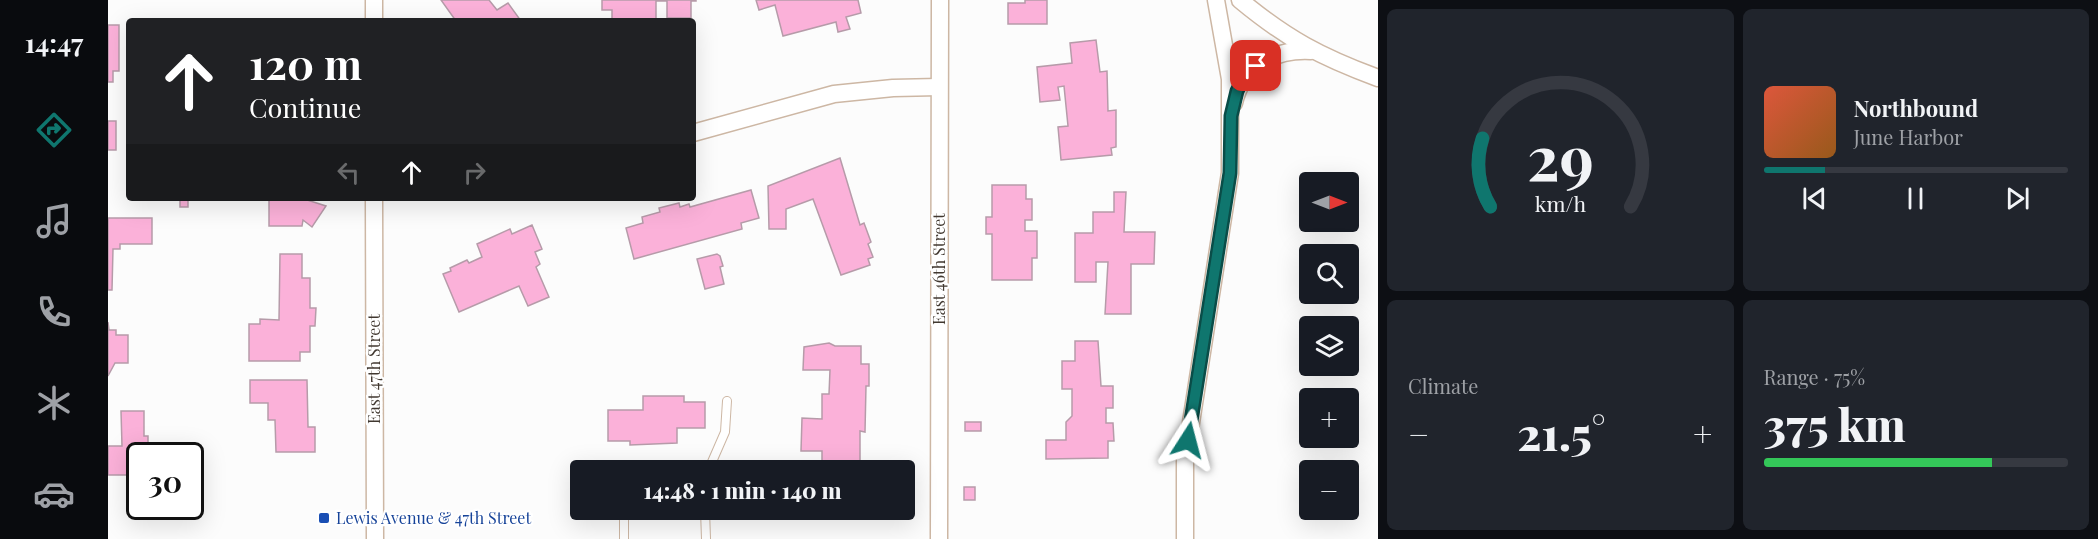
<!DOCTYPE html>
<meta charset="utf-8">
<style>
body{margin:0;font-family:"Playfair Display",serif;background:#20242c;color:#f1f3f6;height:100vh;display:flex;flex-direction:column;font-size:22px;white-space:nowrap}
*{box-sizing:border-box;margin:0}
p{font-size:20px;color:#9ea1a6}
.icon{flex:none;width:33px;height:33px;fill:none;stroke:currentColor;stroke-width:2;stroke-linecap:round;stroke-linejoin:round}
.map{position:relative;flex:1;overflow:hidden}
.panel{display:flex;flex-direction:column;gap:9px;padding:9px;background:#0d0f14;width:720px}
.panel>*{flex:none}
.hud{position:absolute;left:18px;top:18px;width:570px;height:183px;border-radius:6px;box-shadow:0 6px 24px #0002;background:#202124;color:#fff;overflow:hidden}
.needle{width:39px;rotate:90deg}
.controls{position:absolute;left:1191px;top:172px;display:grid;gap:12px}
.controls a{display:grid;place-items:center;width:60px;height:60px;border-radius:6px;background:#171b24;box-shadow:0 6px 24px #0002;font-size:30px}
.speed{position:absolute;left:18px;top:442px;display:flex;gap:12px;font-size:30px;font-weight:700;text-align:center}
.speed>*{display:grid;place-content:center;width:78px;height:78px;border-radius:50%;background:#171b24;box-shadow:0 6px 24px #0002;line-height:1}
.speed .limit{border:3px solid #111;border-radius:9px;background:#fff;color:#111}
.pin{position:absolute;display:grid;place-items:center;width:51px;height:51px;color:#fff;margin:-26px;border-radius:12px;box-shadow:0 3px 9px #0006}
.me{position:absolute;width:66px;margin:-33px;rotate:9deg;stroke-linejoin:round;filter:drop-shadow(0 0 4px #0008)}
.turn{display:flex;align-items:center;gap:21px;height:126px;padding:0 24px;font-size:27px}
.turn .icon{width:78px;height:78px;stroke-width:2.5}
.turn b{display:block;font-size:42px;line-height:51px}
.lanes{display:flex;align-items:center;height:57px;padding:0 24px;background:#0003;justify-content:center;gap:30px;direction:ltr}
.lanes .off{opacity:.35}
.big{font-size:45px;font-weight:800;line-height:1.1}
.panel .widget{flex:1;display:flex;flex-direction:column;justify-content:center;gap:9px;min-width:0;padding:0 21px;border-radius:9px;background:#20242c}
.panel .dial{align-items:center;gap:0}
.dial svg{height:156px;overflow:visible;fill:none;stroke:#363941;stroke-width:7;stroke-linecap:round;text-anchor:middle}
.dial text{fill:#f1f3f6;stroke:none}
.song{display:flex;align-items:center;gap:18px}
.cover{width:72px;height:72px;border-radius:9px;background:linear-gradient(135deg,hsl(10 70% 55%),hsl(30 70% 35%))}
.played{height:6px;border-radius:3px;background:linear-gradient(90deg,#0f766e 20%,#363941 20%)}
.keys{display:flex;justify-content:space-around;direction:ltr}
.heat{display:flex;justify-content:space-between;align-items:center;font-size:33px;direction:ltr}
.charge{height:9px;border-radius:4px;background:linear-gradient(90deg,#34c759 75%,#363941 0)}
.panel .tiles{flex:1;display:grid;gap:9px;grid-template-columns:repeat(2,1fr)}
.trip{position:absolute;left:462px;top:460px;width:345px;height:60px;border-radius:6px;background:#171b24;box-shadow:0 6px 24px #0002;font-weight:800;line-height:60px;text-align:center}
main{display:flex;flex:1;min-height:0}
.menu{display:flex;flex-direction:column;width:108px;justify-content:space-around;align-items:center;background:#090b0e;color:#9ea1a6}
.menu .icon{width:42px;height:42px}
.menu .active{color:#0f766e}
.menu b{font-size:27px;color:#f1f3f6}
.map>svg:first-child{display:block}
.building{fill:#fbb1d9;stroke:#b69ba9;stroke-width:1.5}
.lines{fill:none;stroke-linecap:round;stroke-linejoin:round}
.service-casing{stroke:#cdb7a4;stroke-width:10}
.minor-casing{stroke:#cdb7a4;stroke-width:19}
.service{stroke:#fff;stroke-width:8}
.minor{stroke:#fff;stroke-width:16}
.route-casing{stroke:#0a4d48;stroke-width:15}
.route{stroke:#0f766e;stroke-width:10}
.transit-dot{fill:#1a4fb4;stroke:#fff;stroke-width:2}
.labels{text-anchor:middle;stroke-width:4.5;stroke-linejoin:round;paint-order:stroke}
.street-label{font-size:16px;fill:#413830;stroke:#fff}
.transit-label{font-size:16px;fill:#164399;stroke:#fff;text-anchor:start}
</style>
<main>
<nav class="menu">
<b>14:47</b>
<svg class="icon active" aria-label="directions" viewBox="0 0 24 24"><path d="M12 3l9 9-9 9-9-9zM9 14v-3h6M13 9l2 2-2 2"/></svg>
<svg class="icon" aria-label="music" viewBox="0 0 24 24"><path d="M9 18V5l10-2v13"/><circle cx="6" cy="18" r="3"/><circle cx="16" cy="16" r="3"/></svg>
<svg class="icon" aria-label="phone" viewBox="0 0 24 24"><path d="M5 4h4l2 5-3 2q2 4 5 5l2-3 5 2v4C11 20 4 13 5 4z"/></svg>
<svg class="icon" aria-label="climate" viewBox="0 0 24 24"><path d="M12 3v18M4 7l16 10M4 17L20 7"/></svg>
<svg class="icon" aria-label="car" viewBox="0 0 24 24"><path d="M5 17H2v-5l4-1 3-4h7l3 4 3 1v5h-3M9 17h6M6 11h13"/><circle cx="7" cy="17" r="2"/><circle cx="17" cy="17" r="2"/></svg>
</nav>
<div class="map">
<svg width="1270" height="539" viewBox="0 0 1270 539">
<rect width="100%" height="100%" fill="#fcfcfc"/>
<!-- building -->
<g class="building">
<polygon points="333,0 381,0 389,10 400,3 413,21 348,21"/>
<polygon points="494,0 588,0 588,1 583,1 583,18 559,18 559,1 548,1 548,21 504,21 504,10 494,10"/>
<polygon points="648,0 750,0 753,13 738,17 742,29 730,32 728,22 675,36 667,5 651,10"/>
<polygon points="917,0 939,0 939,24 900,24 900,3 917,3"/>
<polygon points="0,25 11,25 11,71 5,71 5,82 0,82"/>
<polygon points="988,40 992,72 999,71 1000,111 1008,110 1008,147 1003,148 1004,155 953,160 950,127 960,126 956,86 950,87 952,100 932,102 929,67 964,63 962,43"/>
<rect x="0" y="121" width="8" height="29"/>
<polygon points="732,158 752,225 756,223 763,242 760,244 765,257 760,259 762,265 733,275 705,199 678,209 678,229 661,229 660,186"/>
<polygon points="884,185 918,185 918,199 924,199 924,220 917,220 917,231 929,231 929,258 924,258 924,280 884,280 884,234 878,234 878,217 884,217"/>
<polygon points="643,190 651,218 633,223 634,229 526,259 518,228 535,223 534,217 552,212 551,208 571,203 572,207 581,204 582,207"/>
<polygon points="1006,192 1018,192 1016,232 1047,232 1046,264 1023,264 1023,314 997,314 1000,262 988,262 988,282 967,282 967,233 985,233 985,212 1006,212"/>
<rect x="72" y="198" width="8" height="9"/>
<polygon points="161,198 193,198 218,206 204,227 195,220 194,226 161,226"/>
<polygon points="0,218 44,218 44,244 12,244 12,249 5,249 4,290 0,290"/>
<polygon points="424,225 434,249 427,252 432,264 428,267 441,297 420,306 411,286 351,312 335,274 343,271 342,268 359,260 361,263 374,257 369,244 402,229 404,234"/>
<polygon points="172,254 194,254 194,278 202,278 202,308 208,308 207,326 202,326 202,352 192,352 192,361 141,361 141,324 152,324 152,319 171,320"/>
<polygon points="609,254 612,256 615,266 612,267 616,284 597,289 589,259"/>
<polygon points="0,322 1,330 8,330 8,335 20,335 20,363 7,363 0,376"/>
<polygon points="967,341 990,341 993,386 1005,386 1005,408 998,408 998,423 1005,423 1006,441 1000,441 1000,458 938,459 938,440 958,440 958,422 964,416 964,389 954,389 954,361 967,361"/>
<polygon points="721,343 727,346 753,346 753,364 761,364 761,386 758,386 757,432 752,431 752,461 745,461 745,471 718,471 718,461 714,461 714,451 693,451 694,418 714,419 714,394 721,394 722,370 695,370 696,347"/>
<polygon points="142,380 199,380 200,427 207,427 207,452 168,452 167,420 160,420 160,403 142,403"/>
<polygon points="535,396 576,396 576,402 597,402 597,428 569,428 569,443 522,445 522,441 500,441 500,410 535,410"/>
<polygon points="13,411 36,411 36,436 40,436 40,456 32,456 31,475 0,475 0,446 14,446"/>
<rect x="857" y="422" width="16" height="9"/>
<rect x="856" y="487" width="11" height="13"/>
</g>
<g class="lines">
<defs>
<g id="service">
<polyline points="600,471 617,432 619,401"/>
<polyline points="516,510 516,539"/>
<polyline points="597,510 598,539"/>
</g>
<g id="minor">
<path d="M 1132,0 C 1179,39 1213,57 1270,78"/>
<polyline points="266,21 266,0"/>
<path d="M 1126,103 C 1134,66 1167,49 1203,51"/>
<polyline points="585,133 726,94 785,88 831,87"/>
<polyline points="266,198 267,539"/>
<polyline points="831,539 832,0"/>
<polyline points="1077,539 1077,461 1122,173 1122,79 1108,0"/>
</g>
</defs>
<!-- service casing -->
<use href="#service" class="service-casing"/>
<!-- minor casing -->
<use href="#minor" class="minor-casing"/>
<!-- service -->
<use href="#service" class="service"/>
<!-- minor -->
<use href="#minor" class="minor"/>
</g>
<g class="lines">
<defs>
<polyline id="route" points="1080,440 1122,173 1123,116 1129,91 1135,79 1148,66"/>
</defs>
<!-- route casing -->
<use href="#route" class="route-casing"/>
<!-- route -->
<use href="#route" class="route"/>
</g>
<!-- markers -->
<rect class="transit-dot" x="210" y="512" width="12" height="12" rx="3"/>
<g class="labels">
<!-- street labels -->
<g class="street-label">
<text transform="translate(831 269) rotate(-90)" y="6">East 46th Street</text>
<text transform="translate(266 369) rotate(-90)" y="6">East 47th Street</text>
</g>
<!-- transit labels -->
<g class="transit-label">
<text x="228" y="524">Lewis Avenue &amp; 47th Street</text>
</g>
</g>
</svg>
<div class="controls">
<a><svg class="needle" viewBox="-14 -14 28 28"><path d="M0-13l5 13h-10z" fill="#e53935"/><path d="M0 13l5-13h-10z" fill="#9ea1a6"/></svg></a>
<a><svg class="icon" aria-label="search" viewBox="0 0 24 24"><circle cx="10" cy="10" r="6"/><path d="M15 15l6 6"/></svg></a>
<a><svg class="icon" aria-label="layers" viewBox="0 0 24 24"><path d="M12 4l9 5-9 5-9-5zM3 14l9 5 9-5"/></svg></a>
<a>+</a>
<a>−</a>
</div>
<div class="speed"><div class="limit">30</div></div>
<div class="pin" style="left:1148px;top:66px;background:#d93025"><svg class="icon" aria-label="arrive" viewBox="0 0 24 24"><path d="M6 21V4h12l-3 4 3 4H6"/></svg></div>
<svg class="me" style="left:1080px;top:440px" viewBox="-20 -20 40 40"><path d="M0-17L14 15 0 8-14 15z" fill="#0f766e" stroke="#fff" stroke-width="4"/></svg>
<div class="trip">14:48 · 1 min · 140 m</div>
<div class="hud">
<div class="turn"><svg class="icon" aria-label="ahead" viewBox="0 0 24 24"><path d="M12 20V5M6 11l6-6 6 6"/></svg><div><b>120 m</b>Continue</div></div>
<div class="lanes"><svg class="icon off" aria-label="left" viewBox="0 0 24 24"><path d="M17 20v-9H6M10 6l-5 5 5 5"/></svg><svg class="icon" aria-label="ahead" viewBox="0 0 24 24"><path d="M12 20V5M6 11l6-6 6 6"/></svg><svg class="icon off" aria-label="right" viewBox="0 0 24 24"><path d="M7 20v-9h11M14 6l5 5-5 5"/></svg></div>
</div>
</div>
<section class="panel">
<div class="tiles">
<div class="widget dial"><svg viewBox="0 0 100 80">
<path d="M14 69A42 42 0 1 1 86 69"/>
<path d="M14 69A42 42 0 0 1 10 34" stroke="#0f766e"/>
<text x="50" y="56" font-size="32" font-weight="700">29</text>
<text x="50" y="72" font-size="11">km/h</text>
</svg></div>
<div class="widget">
<div class="song"><i class="cover"></i><div><b>Northbound</b><p>June Harbor</p></div></div>
<div class="played"></div>
<div class="keys"><svg class="icon" aria-label="previous" viewBox="0 0 24 24"><path d="M18 5L8 12l10 7zM5 5v14"/></svg><svg class="icon" aria-label="pause" viewBox="0 0 24 24"><path d="M8 5v14M16 5v14"/></svg><svg class="icon" aria-label="next" viewBox="0 0 24 24"><path d="M6 5l10 7-10 7zM19 5v14"/></svg></div>
</div>
<div class="widget"><p>Climate</p>
<div class="heat"><a>−</a><b class="big">21.5°</b><a>+</a></div>
</div>
<div class="widget"><p>Range · 75%</p><b class="big">375 km</b><div class="charge"></div></div>
</div>
</section>
</main>
